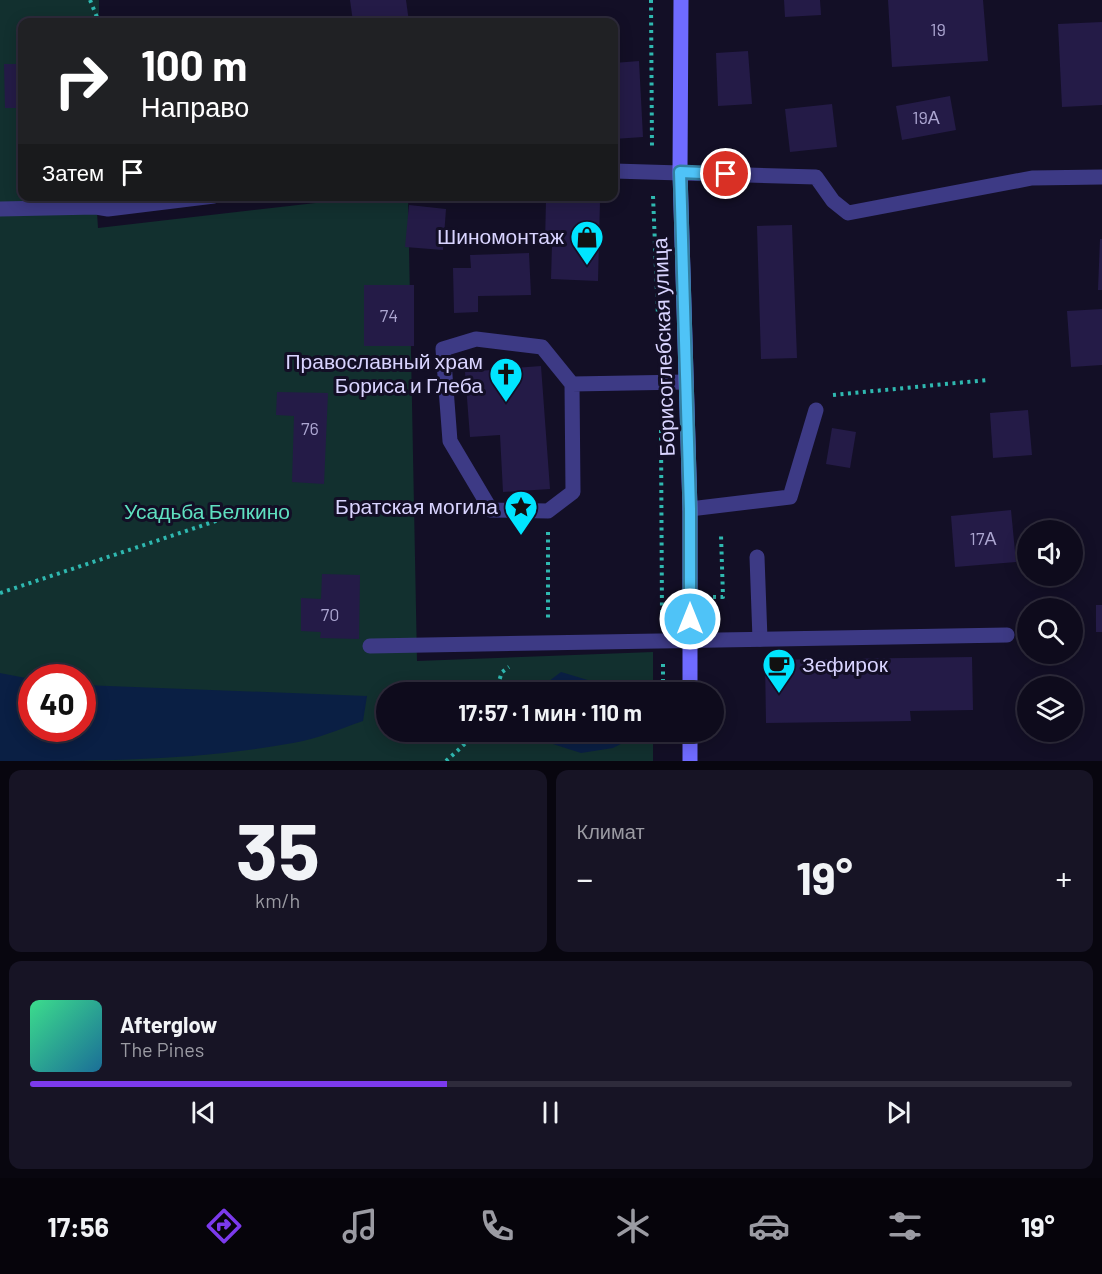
<!DOCTYPE html>
<html lang="ru">
<meta charset="utf-8">
<style>
body{margin:0;font-family:Barlow,sans-serif;background:#171425;color:#f1f3f6;height:100vh;display:flex;flex-direction:column;font-size:22px;white-space:nowrap}
*{box-sizing:border-box;margin:0}
p{font-size:20px;color:#9b9ba3}
.icon{flex:none;width:33px;height:33px;fill:none;stroke:currentColor;stroke-width:2;stroke-linecap:round;stroke-linejoin:round}
.map{position:relative;height:761px;overflow:hidden}
.panel{display:flex;flex-direction:column;gap:9px;padding:9px;background:#08060f;flex:1}
.panel>*{flex:none}
.banner{position:absolute;left:18px;top:18px;width:600px;height:183px;border-radius:12px;box-shadow:0 3px 15px #0003,0 0 0 2px #2e2b3b;background:#202124;color:#fff;overflow:hidden}
.tools{position:absolute;left:1017px;top:520px;display:grid;gap:12px}
.tools a{display:grid;place-items:center;width:66px;height:66px;border-radius:50%;background:#0e0b1c;box-shadow:0 3px 15px #0003,0 0 0 2px #2e2b3b;font-size:30px}
.speed{position:absolute;left:18px;top:664px;display:flex;gap:12px;font-size:30px;font-weight:700;text-align:center}
.speed>*{display:grid;place-content:center;width:78px;height:78px;border-radius:50%;background:#0e0b1c;box-shadow:0 3px 15px #0003,0 0 0 2px #2e2b3b;line-height:1}
.speed .limit{border:9px solid #d22;background:#fff;color:#111}
.pin{position:absolute;display:grid;place-items:center;width:51px;height:51px;color:#fff;margin:-26px;border:3px solid #fff;border-radius:50%;box-shadow:0 2px 6px #0007}
.me{position:absolute;width:66px;margin:-33px;rotate:0deg;stroke-linejoin:round;filter:drop-shadow(0 0 4px #0008)}
.turn{display:flex;align-items:center;gap:21px;height:126px;padding:0 24px;font-size:27px}
.turn .icon{width:78px;height:78px;stroke-width:2.5}
.turn b{display:block;font-size:42px;line-height:51px}
.then{display:flex;align-items:center;height:57px;padding:0 24px;background:#0003;gap:12px;font-size:22px}
.big{font-size:45px;font-weight:700;line-height:1.1}
.panel .tile{flex:1;display:flex;flex-direction:column;justify-content:center;gap:9px;min-width:0;padding:0 21px;border-radius:12px;background:#171425}
.panel .dial{align-items:center;gap:0}
.dial b{font-size:78px;line-height:1}
.song{display:flex;align-items:center;gap:18px}
.cover{width:72px;height:72px;border-radius:9px;background:linear-gradient(135deg,hsl(150 70% 55%),hsl(200 70% 35%))}
.played{height:6px;border-radius:3px;background:linear-gradient(90deg,#7c3aed 40%,#2e2b3b 40%)}
.keys{display:flex;justify-content:space-around;direction:ltr}
.heat{display:flex;justify-content:space-between;align-items:center;font-size:33px;direction:ltr}
.panel .tiles{flex:1;display:grid;gap:9px;grid-template-columns:1fr 1fr}
.tile:last-child{grid-column:span 2}
.trip{position:absolute;left:376px;top:682px;width:348px;height:60px;border-radius:30px;background:#0e0b1c;box-shadow:0 3px 15px #0003,0 0 0 2px #2e2b3b;font-weight:700;line-height:60px;text-align:center}
.dock{display:flex;height:96px;justify-content:space-around;align-items:center;background:#06040b;color:#9b9ba3}
.dock .icon{width:42px;height:42px}
.dock .selected{color:#7c3aed}
.dock b{font-size:27px;color:#f1f3f6}
.map>svg:first-child{display:block}
.green{fill:#12302f;fill-rule:evenodd}
.water{fill:#0a1f44}
.building{fill:#241b47}
.lines{fill:none;stroke-linecap:round;stroke-linejoin:round}
.path{stroke:#2fb8b0;stroke-width:4;stroke-dasharray:3 4.5;stroke-linecap:butt}
.lane{stroke:#3d3a85;stroke-width:15}
.secondary{stroke:#6f6bff;stroke-width:15}
.route-casing{stroke:#337fa1;stroke-width:15}
.route{stroke:#4fc3f7;stroke-width:10}
.labels{text-anchor:middle;stroke-width:6;stroke-linejoin:round;paint-order:stroke}
.number-label{font-size:18px;fill:#aca6d1}
.poi-label{font-size:21px;fill:#d9d4ff;stroke:#130f26;text-anchor:end}
.street-label{font-size:21px;fill:#d9d4ff;stroke:#130f26}
.park-label{font-size:21px;fill:#5fe0c0;stroke:#130f26}
</style>
<div class="map">
<svg width="1102" height="761" viewBox="0 0 1102 761">
<rect width="100%" height="100%" fill="#130f26"/>
<!-- green -->
<path class="green" d="M 0,0 L 99,0 L 99,22 L 22,22 L 22,196 L 96,197 L 98,228 L 368,197 L 408,197 L 417,661 L 653,652 L 653,693 L 387,693 L 387,732 L 653,732 L 653,761 L 0,761 ZM 32,678 L 82,678 L 82,729 L 32,729 Z"/>
<!-- water -->
<g class="water">
<polygon points="561,672 621,690 622,693 533,693"/>
<path d="M 0,673 L 31,679 L 32,729 L 82,729 L 83,685 L 367,696 L 363,721 C 340,729 317,739 293,743 C 195,761 100,761 0,761 Z"/>
<polygon points="530,732 644,732 613,748 581,753 531,737"/>
</g>
<!-- building -->
<g class="building">
<polygon points="350,0 406,0 409,22 353,22"/>
<polygon points="784,0 820,0 821,15 785,17"/>
<polygon points="888,0 983,0 988,61 892,67"/>
<polygon points="1102,22 1102,105 1062,107 1058,24"/>
<polygon points="748,51 752,104 718,106 716,53"/>
<polygon points="639,61 643,137 614,139 614,63"/>
<polygon points="4,64 22,64 22,108 5,108"/>
<polygon points="950,96 956,130 902,140 896,106"/>
<polygon points="832,104 837,147 790,152 785,109"/>
<polygon points="546,199 600,201 598,281 551,279 552,245 545,244"/>
<polygon points="409,205 446,209 443,250 405,247"/>
<polygon points="792,225 797,358 761,359 757,226"/>
<polygon points="1100,239 1102,239 1102,290 1098,290"/>
<polygon points="529,253 531,295 478,296 478,312 454,313 453,268 471,268 470,255"/>
<rect x="364" y="285" width="50" height="61"/>
<polygon points="1102,309 1102,365 1071,367 1067,311"/>
<polygon points="541,366 550,489 503,492 500,435 470,437 465,372"/>
<polygon points="277,392 328,393 324,484 292,482 294,416 276,415"/>
<polygon points="1028,410 1032,455 993,458 990,413"/>
<polygon points="832,428 856,432 850,468 826,464"/>
<polygon points="1011,510 1016,562 955,567 951,516"/>
<polygon points="322,574 360,575 359,639 320,638 321,632 301,631 301,598 321,599"/>
<rect x="1096" y="605" width="6" height="27"/>
<polygon points="972,657 973,710 910,711 911,721 766,723 765,660"/>
</g>
<g class="lines">
<!-- path -->
<g class="path">
<polyline points="90,0 99,22"/>
<polyline points="651,0 652,149"/>
<polyline points="653,196 658,317"/>
<polyline points="833,395 987,380"/>
<polyline points="661,430 662,617"/>
<polyline points="548,532 548,621"/>
<polyline points="0,593 219,520"/>
<polyline points="713,597 723,597 721,535"/>
<polyline points="663,664 663,693"/>
<polyline points="495,693 502,672 509,667"/>
<polyline points="446,761 478,732"/>
</g>
<!-- lane -->
<g class="lane">
<polyline points="614,171 816,177 833,201 848,213 1032,178 1102,177"/>
<polyline points="0,209 96,207 108,209 214,196"/>
<polyline points="572,384 573,492 548,511 491,510 450,441 443,349 476,339 542,347 572,384 686,382"/>
<polyline points="690,509 790,497 816,410"/>
<polyline points="757,557 760,639"/>
<polyline points="370,646 1007,635"/>
</g>
<!-- secondary -->
<g class="secondary">
<polyline points="681,0 680,172 690,509 690,693"/>
<polyline points="690,732 690,761"/>
</g>
</g>
<g class="lines">
<defs>
<polyline id="route" points="690,619 690,509 680,172 726,174"/>
</defs>
<!-- route casing -->
<use href="#route" class="route-casing"/>
<!-- route -->
<use href="#route" class="route"/>
</g>
<!-- icons -->
<defs>
<symbol id="shop-pin" viewBox="-11 -11 22 30"><path d="M0 17L-7.5 6A9.5 9.5 0 1 1 7.5 6Z" fill="#00e5ff" stroke="#130f26"/><path d="M-5-2.5h2.3a2.7 3.5 0 0 1 5.4 0H5L5.5 6h-11ZM-1.5-2.5h3a1.5 2.3 0 0 0-3 0Z" fill="#111"/></symbol>
<symbol id="church-pin" viewBox="-11 -11 22 30"><path d="M0 17L-7.5 6A9.5 9.5 0 1 1 7.5 6Z" fill="#00e5ff" stroke="#130f26"/><path d="M-1.2-6h2.4v3.5h3.3v2.4h-3.3V6h-2.4V-.1h-3.3v-2.4h3.3Z" fill="#111"/></symbol>
<symbol id="sight-pin" viewBox="-11 -11 22 30"><path d="M0 17L-7.5 6A9.5 9.5 0 1 1 7.5 6Z" fill="#00e5ff" stroke="#130f26"/><path d="M0-6L1.8-2.2L6-1.7L2.9 1.2L3.7 5.4L0 3.3L-3.7 5.4L-2.9 1.2L-6-1.7L-1.8-2.2Z" fill="#111"/></symbol>
<symbol id="cafe-pin" viewBox="-11 -11 22 30"><path d="M0 17L-7.5 6A9.5 9.5 0 1 1 7.5 6Z" fill="#00e5ff" stroke="#130f26"/><path d="M-5.5-4.5H6V0H3Q3 3.5 0 3.5H-2.5Q-5.5 3.5-5.5 0ZM3-3.2v2h1.7v-2ZM-6 4.5H4V6H-6Z" fill="#111"/></symbol>
</defs>
<g fill-rule="evenodd">
<use href="#shop-pin" x="568" y="218" width="38" height="52"/>
<use href="#church-pin" x="487" y="355" width="38" height="52"/>
<use href="#sight-pin" x="502" y="488" width="38" height="52"/>
<use href="#cafe-pin" x="760" y="646" width="38" height="52"/>
</g>
<g class="labels">
<!-- number labels -->
<g class="number-label">
<text x="938" y="36">19</text>
<text x="926" y="124">19А</text>
<text x="389" y="322">74</text>
<text x="310" y="435">76</text>
<text x="983" y="545">17А</text>
<text x="330" y="621">70</text>
</g>
<!-- poi labels -->
<g class="poi-label">
<text x="564" y="244">Шиномонтаж</text>
<text x="483" y="369">Православный храм<tspan x="483" dy="24">Бориса и Глеба</tspan></text>
<text x="498" y="514">Братская могила</text>
<text x="802" y="672" text-anchor="start">Зефирок</text>
</g>
<!-- street labels -->
<g class="street-label">
<text transform="translate(664 347) rotate(-92)" y="7">Борисоглебская улица</text>
</g>
<!-- park labels -->
<g class="park-label">
<text x="207" y="519">Усадьба Белкино</text>
</g>
</g>
</svg>
<div class="tools">
<a><svg class="icon" aria-label="sound" viewBox="0 0 24 24"><path d="M4 9h4l5-4v14l-5-4H4zM17 9q2 3 0 6"/></svg></a>
<a><svg class="icon" aria-label="search" viewBox="0 0 24 24"><circle cx="10" cy="10" r="6"/><path d="M15 15l6 6"/></svg></a>
<a><svg class="icon" aria-label="layers" viewBox="0 0 24 24"><path d="M12 4l9 5-9 5-9-5zM3 14l9 5 9-5"/></svg></a>
</div>
<div class="speed"><div class="limit">40</div></div>
<div class="pin" style="left:726px;top:174px;background:#d93025"><svg class="icon" aria-label="arrive" viewBox="0 0 24 24"><path d="M6 21V4h12l-3 4 3 4H6"/></svg></div>
<svg class="me" style="left:690px;top:619px" viewBox="-20 -20 40 40"><circle r="17" fill="#4fc3f7" stroke="#fff" stroke-width="3"/><path d="M0-11L8 9 0 5-8 9z" fill="#fff"/></svg>
<div class="trip">17:57 · 1 мин · 110 m</div>
<div class="banner">
<div class="turn"><svg class="icon" aria-label="right" viewBox="0 0 24 24"><path d="M7 20v-9h11M14 6l5 5-5 5"/></svg><div><b>100 m</b>Направо</div></div>
<div class="then">Затем<svg class="icon" aria-label="arrive" viewBox="0 0 24 24"><path d="M6 21V4h12l-3 4 3 4H6"/></svg></div>
</div>
</div>
<section class="panel">
<div class="tiles">
<div class="tile dial"><b>35</b><p>km/h</p></div>
<div class="tile"><p>Климат</p>
<div class="heat"><a>−</a><b class="big">19°</b><a>+</a></div>
</div>
<div class="tile">
<div class="song"><i class="cover"></i><div><b>Afterglow</b><p>The Pines</p></div></div>
<div class="played"></div>
<div class="keys"><svg class="icon" aria-label="previous" viewBox="0 0 24 24"><path d="M18 5L8 12l10 7zM5 5v14"/></svg><svg class="icon" aria-label="pause" viewBox="0 0 24 24"><path d="M8 5v14M16 5v14"/></svg><svg class="icon" aria-label="next" viewBox="0 0 24 24"><path d="M6 5l10 7-10 7zM19 5v14"/></svg></div>
</div>
</div>
</section>
<nav class="dock">
<b>17:56</b>
<svg class="icon selected" aria-label="directions" viewBox="0 0 24 24"><path d="M12 3l9 9-9 9-9-9zM9 14v-3h6M13 9l2 2-2 2"/></svg>
<svg class="icon" aria-label="music" viewBox="0 0 24 24"><path d="M9 18V5l10-2v13"/><circle cx="6" cy="18" r="3"/><circle cx="16" cy="16" r="3"/></svg>
<svg class="icon" aria-label="phone" viewBox="0 0 24 24"><path d="M5 4h4l2 5-3 2q2 4 5 5l2-3 5 2v4C11 20 4 13 5 4z"/></svg>
<svg class="icon" aria-label="climate" viewBox="0 0 24 24"><path d="M12 3v18M4 7l16 10M4 17L20 7"/></svg>
<svg class="icon" aria-label="car" viewBox="0 0 24 24"><path d="M5 17H2v-5l4-1 3-4h7l3 4 3 1v5h-3M9 17h6M6 11h13"/><circle cx="7" cy="17" r="2"/><circle cx="17" cy="17" r="2"/></svg>
<svg class="icon" aria-label="filters" viewBox="0 0 24 24"><path d="M4 7h16M4 17h16"/><circle cx="9" cy="7" r="2"/><circle cx="15" cy="17" r="2"/></svg>
<b>19°</b>
</nav>
